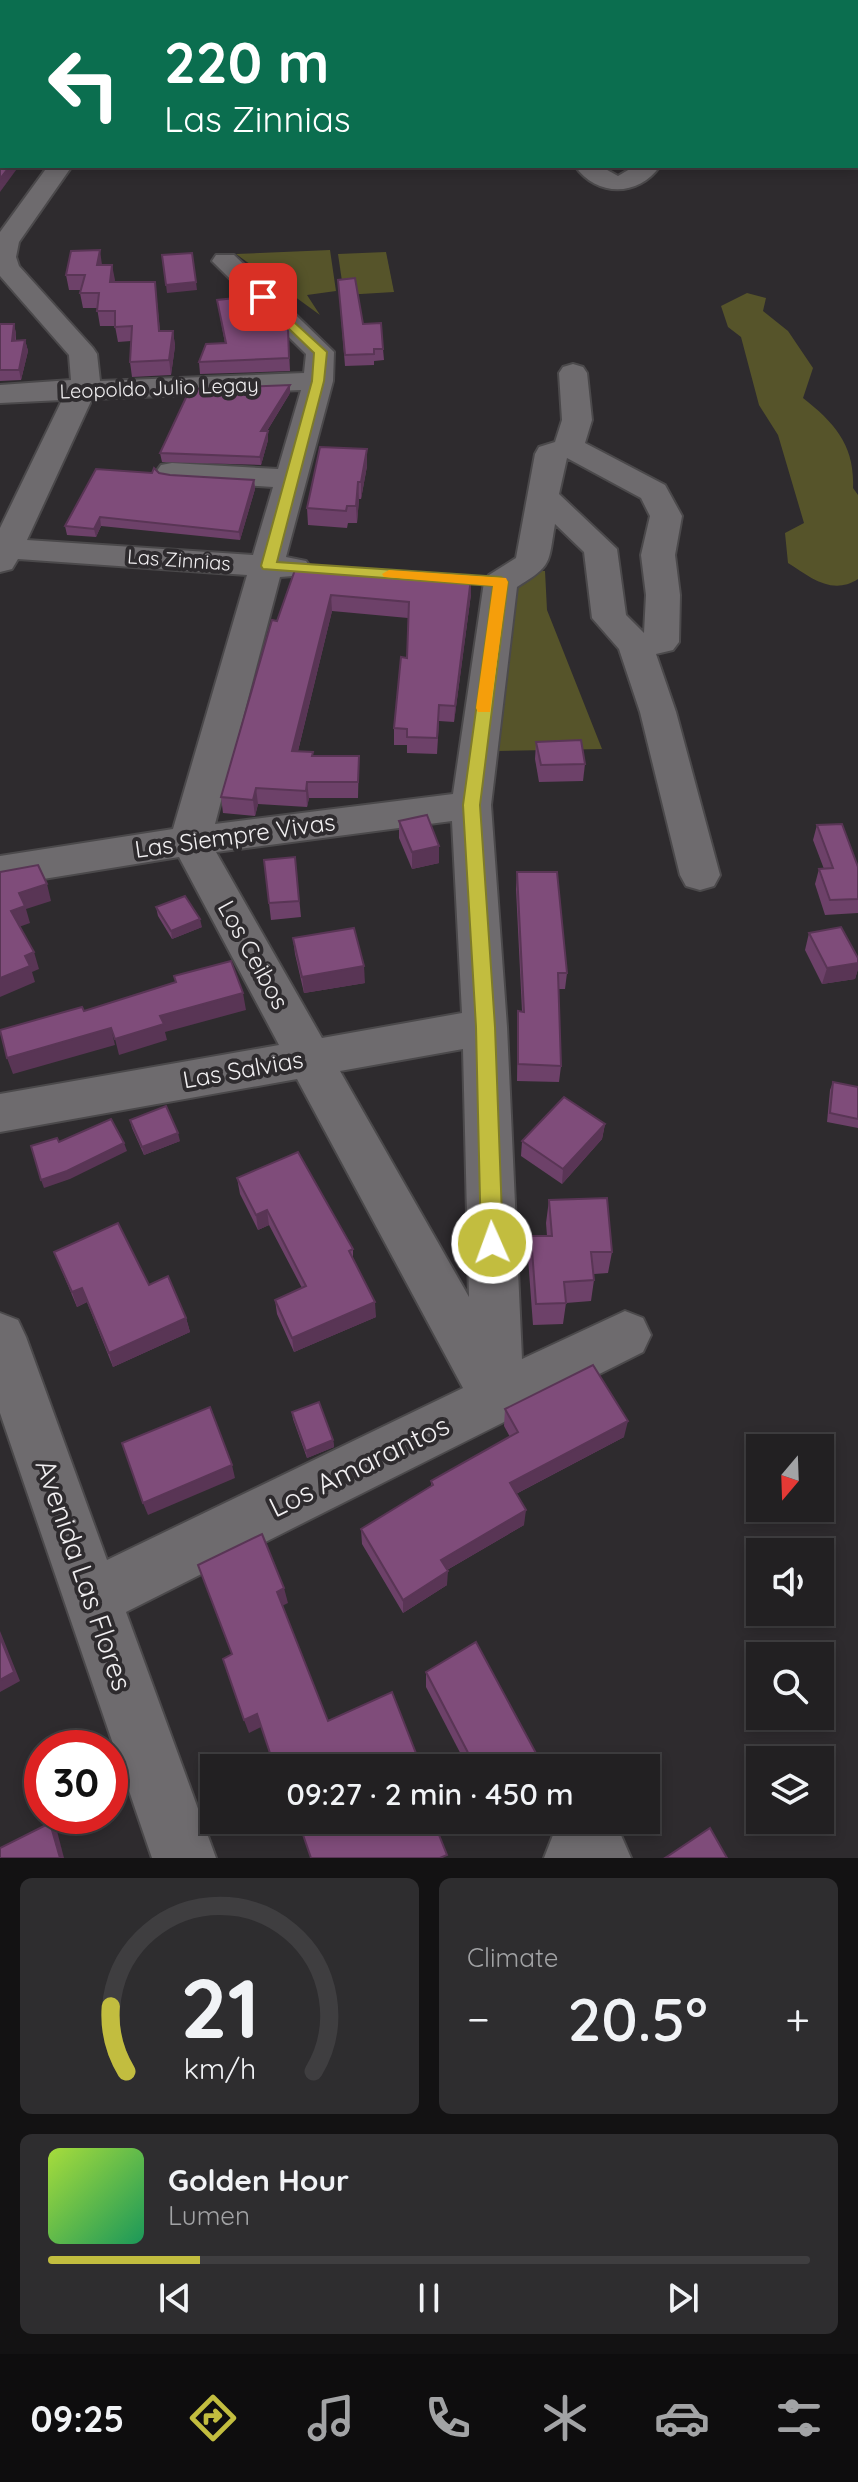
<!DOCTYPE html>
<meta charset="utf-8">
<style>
body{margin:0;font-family:Quicksand,sans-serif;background:#2e2d2f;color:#f1f3f6;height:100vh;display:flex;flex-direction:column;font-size:30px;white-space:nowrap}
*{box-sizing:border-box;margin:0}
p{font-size:26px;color:#a2a3a5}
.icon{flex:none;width:44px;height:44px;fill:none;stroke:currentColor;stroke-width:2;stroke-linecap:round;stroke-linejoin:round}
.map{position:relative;height:1858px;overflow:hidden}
.panel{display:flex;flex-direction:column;gap:20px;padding:20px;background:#131213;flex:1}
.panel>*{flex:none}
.hud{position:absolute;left:0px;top:0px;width:858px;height:168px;box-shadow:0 4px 12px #0003,0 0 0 2px #3f3e40;background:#0b6e4f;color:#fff;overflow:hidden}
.needle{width:52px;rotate:199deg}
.tools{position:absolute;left:746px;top:1434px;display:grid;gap:16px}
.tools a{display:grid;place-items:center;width:88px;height:88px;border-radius:0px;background:#222022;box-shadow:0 4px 12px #0003,0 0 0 2px #3f3e40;font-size:40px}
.speed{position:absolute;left:24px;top:1730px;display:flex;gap:16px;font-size:40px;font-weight:700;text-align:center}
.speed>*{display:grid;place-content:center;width:104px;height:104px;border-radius:50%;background:#222022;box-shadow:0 4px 12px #0003,0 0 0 2px #3f3e40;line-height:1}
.speed .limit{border:12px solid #d22;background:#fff;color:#111}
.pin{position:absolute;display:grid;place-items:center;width:68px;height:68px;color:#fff;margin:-34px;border-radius:16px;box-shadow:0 4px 12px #0006}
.me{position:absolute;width:88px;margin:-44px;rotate:358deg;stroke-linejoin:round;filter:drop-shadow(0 0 6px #0008)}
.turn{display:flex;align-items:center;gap:28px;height:168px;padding:0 32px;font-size:36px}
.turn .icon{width:104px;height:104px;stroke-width:2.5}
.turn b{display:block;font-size:56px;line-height:68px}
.big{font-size:60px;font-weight:600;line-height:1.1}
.panel .tile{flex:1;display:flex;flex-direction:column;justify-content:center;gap:12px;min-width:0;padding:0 28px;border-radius:12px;background:#2e2d2f}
.panel .dial{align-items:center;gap:0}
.dial svg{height:208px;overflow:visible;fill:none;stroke:#3f3e40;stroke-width:7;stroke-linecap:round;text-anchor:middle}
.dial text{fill:#f1f3f6;stroke:none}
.song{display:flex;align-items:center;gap:24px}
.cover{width:96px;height:96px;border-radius:12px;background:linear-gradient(135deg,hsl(80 70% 55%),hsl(150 70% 35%))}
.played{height:8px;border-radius:4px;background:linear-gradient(90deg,#c2bd3f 20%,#3f3e40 20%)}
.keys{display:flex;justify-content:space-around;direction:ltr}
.heat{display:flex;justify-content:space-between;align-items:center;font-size:44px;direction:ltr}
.panel .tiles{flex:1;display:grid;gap:20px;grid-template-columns:1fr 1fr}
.tile:last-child{grid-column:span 2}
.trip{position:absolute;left:200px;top:1754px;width:460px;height:80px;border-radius:0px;background:#222022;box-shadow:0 4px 12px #0003,0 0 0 2px #3f3e40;font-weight:600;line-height:80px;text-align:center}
.tab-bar{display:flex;height:128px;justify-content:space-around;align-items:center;background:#0e0d0e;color:#a2a3a5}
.tab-bar .icon{width:56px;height:56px}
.tab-bar .current{color:#c2bd3f}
.tab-bar b{font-size:36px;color:#f1f3f6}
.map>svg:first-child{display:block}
.green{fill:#56542a}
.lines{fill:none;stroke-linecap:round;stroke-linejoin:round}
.minor-casing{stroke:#4b494b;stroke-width:4}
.minor{fill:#6e6b6e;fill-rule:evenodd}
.wall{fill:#6d4169}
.shaded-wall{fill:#593555}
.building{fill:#7f4c7a;stroke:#593555;stroke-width:2}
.route{fill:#c2bd3f;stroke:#7e7b29;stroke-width:2}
.slow{fill:#f59e0b}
.labels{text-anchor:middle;stroke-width:8;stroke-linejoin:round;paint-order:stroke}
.far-street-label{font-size:20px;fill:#f1eff1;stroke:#2e2b2e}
.street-label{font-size:24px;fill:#f1eff1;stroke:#2e2b2e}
.near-street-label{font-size:28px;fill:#f1eff1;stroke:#2e2b2e}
</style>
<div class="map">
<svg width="858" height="1858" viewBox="0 0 858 1858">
<rect width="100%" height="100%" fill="#2e2b2e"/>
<!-- green -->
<g class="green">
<polygon points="330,250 336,291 307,295 320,315 236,254"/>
<polygon points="386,252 394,292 344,295 338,254"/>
<path d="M 747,293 L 766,298 L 763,311 L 788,331 L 813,368 L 803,398 C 835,423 855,446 853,488 L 858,495 L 858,579 C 832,596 810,577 788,563 L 785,533 L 804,523 L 778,435 L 759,405 L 741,337 L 728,327 L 721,306 Z"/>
<polygon points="512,570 545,571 547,610 602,749 496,751"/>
</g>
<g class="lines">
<defs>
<g id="minor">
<polygon points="183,0 204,0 205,2 184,2"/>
<polygon points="235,0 256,0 257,2 236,2"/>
<polygon points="359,0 381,0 382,2 360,2"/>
<polygon points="837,0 858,0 858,3 856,6 856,2"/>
<rect x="0" y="23" width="2" height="15"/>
<rect x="0" y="60" width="2" height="12"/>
<rect x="856" y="139" width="2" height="15"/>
<path d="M 48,166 L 72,166 L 19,242 L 16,257 L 19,266 L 93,348 L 97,354 L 100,381 L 304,373 L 306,354 L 212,261 L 216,255 L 234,255 L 334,352 L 333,381 L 286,557 L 306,561 L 311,568 L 306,575 L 280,577 L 215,824 L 453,794 L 484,582 L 489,575 L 516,558 L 535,454 L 539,447 L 555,442 L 562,420 L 559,373 L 563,367 L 573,364 L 583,367 L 587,373 L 592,420 L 585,443 L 665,485 L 682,516 L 675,555 L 680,595 L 679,642 L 673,650 L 656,654 L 676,712 L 720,875 L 714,886 L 700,890 L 686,886 L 680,875 L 640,712 L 619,649 L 592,618 L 584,552 L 555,524 C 548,564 553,565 517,587 L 491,805 L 507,1027 L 522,1359 L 625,1311 L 643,1318 L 651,1335 L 643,1352 L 126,1612 L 216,1858 L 152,1858 L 0,1413 L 0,1313 L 18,1320 L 26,1337 L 107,1560 L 463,1388 L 297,1079 L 0,1132 L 0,1094 L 279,1045 L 179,857 L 0,886 L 0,856 L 173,829 L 247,575 L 18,559 L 12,569 L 0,572 L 0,528 L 62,400 L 0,403 L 0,385 L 71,380 L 69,355 L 0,276 L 0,232 ZM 301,390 L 278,469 L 172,463 L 161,465 L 156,472 L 161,479 L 172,481 L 273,487 L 253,555 L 27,540 L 92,399 ZM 567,458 L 641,498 L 650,516 L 641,555 L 646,595 L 644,633 L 626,615 L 617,549 L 559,494 ZM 452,821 L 462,1013 L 322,1038 L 216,852 ZM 463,1049 L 469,1297 L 340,1071 Z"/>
<path d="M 575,166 L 600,166 L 618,176 L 635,166 L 660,166 C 638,197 597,197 575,166 Z"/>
<polygon points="587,1820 601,1820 617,1826 631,1858 544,1858 553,1835"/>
</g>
</defs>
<!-- minor casing -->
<use href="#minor" class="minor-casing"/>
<!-- minor -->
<use href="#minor" class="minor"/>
</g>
<!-- wall -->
<g class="wall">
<polygon points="102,265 112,265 114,282 155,282 160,331 173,331 175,346 171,375 132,377 130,362 131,341 118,342 115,326 100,326 97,308 83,308 80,293 81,290 69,290 66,275"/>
<polygon points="338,280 363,324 383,349 384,360 374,361 374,365 345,366"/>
<polygon points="217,300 249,314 274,328 288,329 290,371 200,374 199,362 225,343"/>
<polygon points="0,324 14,324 16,334 16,341 25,340 28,351 21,380 0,381"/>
<polygon points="290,393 267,431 268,440 261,465 162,462 160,453"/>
<polygon points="367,466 361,499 359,499 357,523 348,523 347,528 308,525 307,508"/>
<polygon points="159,473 170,475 254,480 255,489 240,540 101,526 96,537 67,535 65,526"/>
<polygon points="296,567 471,578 471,594 454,722 439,721 437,754 407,753 407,745 394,745 394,728 407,658 408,618 332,611 298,751 313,752 313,756 359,756 358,798 309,798 307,807 258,804 255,816 223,813 221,797"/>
<polygon points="536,742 585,764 583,781 539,782 535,759"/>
<polygon points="399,821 439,846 439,863 412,869 399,838"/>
<polygon points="817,825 858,867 858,913 825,915 815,884 819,869 824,869 813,840"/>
<polygon points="295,857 301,917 271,920 264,860"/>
<polygon points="517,872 567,973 565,989 558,989 561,1066 559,1082 517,1081 518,1011 522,1011 516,889"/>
<polygon points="156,907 202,927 172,939 158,916"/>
<polygon points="809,933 858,958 858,969 855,979 822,984 805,950"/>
<polygon points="293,938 365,983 304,993 295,954"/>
<polygon points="833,1082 858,1087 858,1128 827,1122 830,1090"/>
<polygon points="130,1120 180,1141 144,1155 132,1128"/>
<polygon points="605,1124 602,1139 562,1184 521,1156 522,1141"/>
<polygon points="237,1178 353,1249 353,1260 376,1317 294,1352 277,1314 275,1300 302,1288 269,1225 258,1230 240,1194"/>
<polygon points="549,1200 612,1252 608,1273 594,1274 594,1280 591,1301 566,1303 563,1324 533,1325 528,1258 531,1236 547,1236 546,1223"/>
<polygon points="54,1252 149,1285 186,1318 190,1332 113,1367 87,1302 77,1307"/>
<polygon points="505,1409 624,1437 516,1494 524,1525 447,1570 447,1585 403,1613 362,1544 361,1529 431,1486 431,1481 510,1437 504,1426"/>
<polygon points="292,1412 333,1440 334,1447 307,1458 293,1419"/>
<polygon points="426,1672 544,1768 468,1768 426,1687"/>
</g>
<!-- shaded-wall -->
<g class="shaded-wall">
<polygon points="10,166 19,166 0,192 0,179"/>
<polygon points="100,250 102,265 97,265"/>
<polygon points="112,265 115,280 112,297 110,282"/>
<polygon points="196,282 197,290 167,293 166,285"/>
<polygon points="14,324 16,334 14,351 12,341"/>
<polygon points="173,331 175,346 171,375 169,360"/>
<polygon points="25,340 28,351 21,380 19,370"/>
<polygon points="290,385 290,393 262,439 261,431"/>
<polygon points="268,431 268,440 261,465 260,457"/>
<polygon points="367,449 367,466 361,499 361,482"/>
<polygon points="254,480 255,489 240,540 239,532"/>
<polygon points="358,482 359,499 357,523 356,506"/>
<polygon points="100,517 101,526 96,537 94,529"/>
<polygon points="471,578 471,594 454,722 455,706"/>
<polygon points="331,595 332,611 294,767 292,751"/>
<polygon points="307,782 309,798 307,807 306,791"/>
<polygon points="256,788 258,804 255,816 253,800"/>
<polygon points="439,846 439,863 412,869 412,852"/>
<polygon points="47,884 51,901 26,909 30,923 16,928 11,911 19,893"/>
<polygon points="200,919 202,927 172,939 171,931"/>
<polygon points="34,952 39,969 32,972 35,982 0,997 0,978 25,956"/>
<polygon points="858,963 858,969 855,979 822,984 827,968"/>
<polygon points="364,966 365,983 304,993 302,977"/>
<polygon points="243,993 246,1010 165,1032 167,1040 119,1055 115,1039 160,1016"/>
<polygon points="111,1028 115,1045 13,1074 7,1058"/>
<polygon points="605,1124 602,1139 562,1184 563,1169"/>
<polygon points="178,1133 180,1141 144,1155 142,1147"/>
<polygon points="124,1143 127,1151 70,1179 44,1188 41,1180"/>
<polygon points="267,1210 269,1225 258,1230 256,1215"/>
<polygon points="82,1288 87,1302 77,1307 72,1292"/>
<polygon points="375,1302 376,1317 294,1352 292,1338"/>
<polygon points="186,1318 190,1332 113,1367 109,1353"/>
<polygon points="628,1421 624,1437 508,1498 510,1483"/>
<polygon points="333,1440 334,1447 307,1458 306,1451"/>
<polygon points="232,1465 235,1478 148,1515 143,1503"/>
<polygon points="526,1510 524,1525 440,1574 441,1560"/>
<polygon points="448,1571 447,1585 403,1613 403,1600"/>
<polygon points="284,1588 288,1603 280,1607 277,1592"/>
<polygon points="0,1631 20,1681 0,1692"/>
<polygon points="257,1714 261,1727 249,1733 244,1720"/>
<polygon points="417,1756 417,1768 409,1768 409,1759"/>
<polygon points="292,1820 298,1820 299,1823 293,1826"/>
<polygon points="50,1823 57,1831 64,1858 60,1858"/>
</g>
<!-- building -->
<g class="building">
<polygon points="19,0 180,0 183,2 20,2"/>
<polygon points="273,0 358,0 361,2 275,2"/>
<polygon points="0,90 2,95 2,116 0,117"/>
<polygon points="2,133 2,166 10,166 0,179 0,134"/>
<polygon points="100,250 97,265 112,265 110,282 155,282 159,331 173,331 169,360 130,362 132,326 115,327 115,311 97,311 99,293 80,293 85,275 66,275 71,251"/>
<polygon points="192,253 196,282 166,285 162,255"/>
<polygon points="355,278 363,324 381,323 383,349 374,349 374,354 345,355 338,280"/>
<polygon points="245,297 249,314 270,313 274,328 288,329 289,358 199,362 206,344 226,343 217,300"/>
<polygon points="0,324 14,324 12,341 25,340 19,370 0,370"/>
<polygon points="290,385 261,431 268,431 260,457 160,453 190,389"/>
<polygon points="320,447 367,449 361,482 358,482 356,506 347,506 346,511 307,508"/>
<polygon points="154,468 159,473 170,475 254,480 239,532 100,517 94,529 65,526 96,469 152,473"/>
<polygon points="296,567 471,578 455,706 439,705 437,738 407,737 407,729 394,728 401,657 407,658 409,602 331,595 292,751 313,752 312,756 359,756 358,782 307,782 306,791 256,788 253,800 221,797 272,620 277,621"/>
<polygon points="581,740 585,764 541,765 536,742"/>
<polygon points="427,815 439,846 412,852 399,821"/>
<polygon points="842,824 858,867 858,899 830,900 819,869 833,868 817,825"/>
<polygon points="295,857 299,901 269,903 264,860"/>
<polygon points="38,865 47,884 19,893 25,906 11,911 34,952 25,956 30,966 0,978 0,872"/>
<polygon points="517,872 557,872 567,973 558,973 561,1066 518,1064 518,1011 524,1012"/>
<polygon points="185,896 200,919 171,931 156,907"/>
<polygon points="841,927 858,958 858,963 827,968 809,933"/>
<polygon points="354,928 364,966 302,977 293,938"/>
<polygon points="231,961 243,993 160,1016 164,1024 115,1039 111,1028 7,1058 0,1030 82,1007 84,1011 176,982 174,976"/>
<polygon points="833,1082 858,1087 858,1119 830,1113"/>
<polygon points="564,1097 605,1124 563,1169 522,1141"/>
<polygon points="166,1106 178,1133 142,1147 130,1120"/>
<polygon points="111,1119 124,1143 67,1171 41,1180 31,1146 57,1138 59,1142"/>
<polygon points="298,1152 353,1249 349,1251 375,1302 292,1338 275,1300 306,1286 267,1210 256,1215 237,1178"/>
<polygon points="607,1198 612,1252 591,1252 594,1280 564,1282 566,1303 536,1304 531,1236 552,1236 549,1200"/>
<polygon points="118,1223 149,1285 168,1276 186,1318 109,1353 82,1288 72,1292 54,1252"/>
<polygon points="593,1365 628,1421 510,1483 526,1510 441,1560 448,1571 403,1600 361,1529 433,1485 431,1481 518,1432 505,1409"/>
<polygon points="319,1402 333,1440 306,1451 292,1412"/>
<polygon points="210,1407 232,1465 143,1503 122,1443"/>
<polygon points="262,1534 284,1588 277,1592 328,1721 392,1692 417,1756 409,1759 412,1768 275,1768 257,1714 244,1720 223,1659 232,1654 198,1565"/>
<polygon points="0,1637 14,1672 0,1680"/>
<polygon points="476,1642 544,1768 476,1768 426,1672"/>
<polygon points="298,1820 433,1820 447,1855 440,1858 311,1858"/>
<polygon points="50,1823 60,1858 0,1858 0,1848"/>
<polygon points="710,1828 727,1858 665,1858"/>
</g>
<!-- route -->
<polygon class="route" points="263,294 327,352 324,381 277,562 501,577 508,582 480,805 495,1027 503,1243 500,1250 492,1253 485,1250 481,1243 476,1027 463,805 493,586 263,569 261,566 312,381 314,353 259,300 257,297"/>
<!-- slow -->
<polygon class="slow" points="389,570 506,578 508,582 490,712 478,712 476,708 493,586 384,577 382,574"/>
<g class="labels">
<!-- far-street labels -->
<g class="far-street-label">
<text transform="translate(159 388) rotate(-2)" y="7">Leopoldo Julio Legay</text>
<text transform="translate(179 560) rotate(4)" y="7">Las Zinnias</text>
</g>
<!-- street labels -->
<g class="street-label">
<text transform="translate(235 836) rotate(-8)" y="8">Las Siempre Vivas</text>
<text transform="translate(253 955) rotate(61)" y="8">Los Ceibos</text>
<text transform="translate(243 1070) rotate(-10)" y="8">Las Salvias</text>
</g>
<!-- near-street labels -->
<g class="near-street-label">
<text transform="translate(359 1466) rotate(-26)" y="10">Los Amarantos</text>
<text transform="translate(84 1575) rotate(71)" y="10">Avenida Las Flores</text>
</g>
</g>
</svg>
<div class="tools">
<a><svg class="needle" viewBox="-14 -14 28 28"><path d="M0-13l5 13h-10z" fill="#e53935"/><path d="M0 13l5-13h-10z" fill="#a2a3a5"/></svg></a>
<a><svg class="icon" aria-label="sound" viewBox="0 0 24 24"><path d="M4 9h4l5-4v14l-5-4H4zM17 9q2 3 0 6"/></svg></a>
<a><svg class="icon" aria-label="search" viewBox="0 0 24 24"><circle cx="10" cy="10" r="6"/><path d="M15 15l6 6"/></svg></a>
<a><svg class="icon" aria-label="layers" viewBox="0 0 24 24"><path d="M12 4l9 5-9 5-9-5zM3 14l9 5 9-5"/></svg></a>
</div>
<div class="speed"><div class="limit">30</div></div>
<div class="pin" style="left:263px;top:297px;background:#d93025"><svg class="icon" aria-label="arrive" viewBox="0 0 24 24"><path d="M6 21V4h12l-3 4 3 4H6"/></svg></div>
<svg class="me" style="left:492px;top:1243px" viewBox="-20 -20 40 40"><circle r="17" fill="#c2bd3f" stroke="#fff" stroke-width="3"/><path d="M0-11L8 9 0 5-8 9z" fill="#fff"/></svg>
<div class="trip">09:27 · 2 min · 450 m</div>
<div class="hud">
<div class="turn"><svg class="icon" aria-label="left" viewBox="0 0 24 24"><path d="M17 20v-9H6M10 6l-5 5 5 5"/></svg><div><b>220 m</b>Las Zinnias</div></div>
</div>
</div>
<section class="panel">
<div class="tiles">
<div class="tile dial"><svg viewBox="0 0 100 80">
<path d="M14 69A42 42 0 1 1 86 69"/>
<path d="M14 69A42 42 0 0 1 8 44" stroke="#c2bd3f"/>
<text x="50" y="56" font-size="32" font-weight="700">21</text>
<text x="50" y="72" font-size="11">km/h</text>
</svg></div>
<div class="tile"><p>Climate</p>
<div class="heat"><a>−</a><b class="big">20.5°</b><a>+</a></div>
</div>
<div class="tile">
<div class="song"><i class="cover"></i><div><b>Golden Hour</b><p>Lumen</p></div></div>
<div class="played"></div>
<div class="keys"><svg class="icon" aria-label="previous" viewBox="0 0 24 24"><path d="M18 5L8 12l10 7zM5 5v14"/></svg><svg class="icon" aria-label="pause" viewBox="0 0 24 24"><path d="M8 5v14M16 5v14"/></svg><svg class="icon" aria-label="next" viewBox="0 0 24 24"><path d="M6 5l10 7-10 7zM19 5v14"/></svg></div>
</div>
</div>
</section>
<nav class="tab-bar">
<b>09:25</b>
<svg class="icon current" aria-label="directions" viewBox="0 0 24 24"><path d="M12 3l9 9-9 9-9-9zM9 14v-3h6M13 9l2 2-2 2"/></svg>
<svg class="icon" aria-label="music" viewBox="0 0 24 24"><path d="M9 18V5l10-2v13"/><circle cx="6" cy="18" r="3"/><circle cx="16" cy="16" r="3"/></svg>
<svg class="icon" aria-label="phone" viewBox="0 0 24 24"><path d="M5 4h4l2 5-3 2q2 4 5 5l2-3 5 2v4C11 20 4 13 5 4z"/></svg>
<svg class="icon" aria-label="climate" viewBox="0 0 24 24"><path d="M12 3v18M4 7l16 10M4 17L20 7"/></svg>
<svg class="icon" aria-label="car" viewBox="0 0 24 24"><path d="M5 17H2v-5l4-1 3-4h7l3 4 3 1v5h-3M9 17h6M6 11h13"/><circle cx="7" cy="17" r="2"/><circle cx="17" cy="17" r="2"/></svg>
<svg class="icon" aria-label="filters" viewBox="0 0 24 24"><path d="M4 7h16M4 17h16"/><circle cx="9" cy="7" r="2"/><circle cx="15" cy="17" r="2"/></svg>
</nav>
